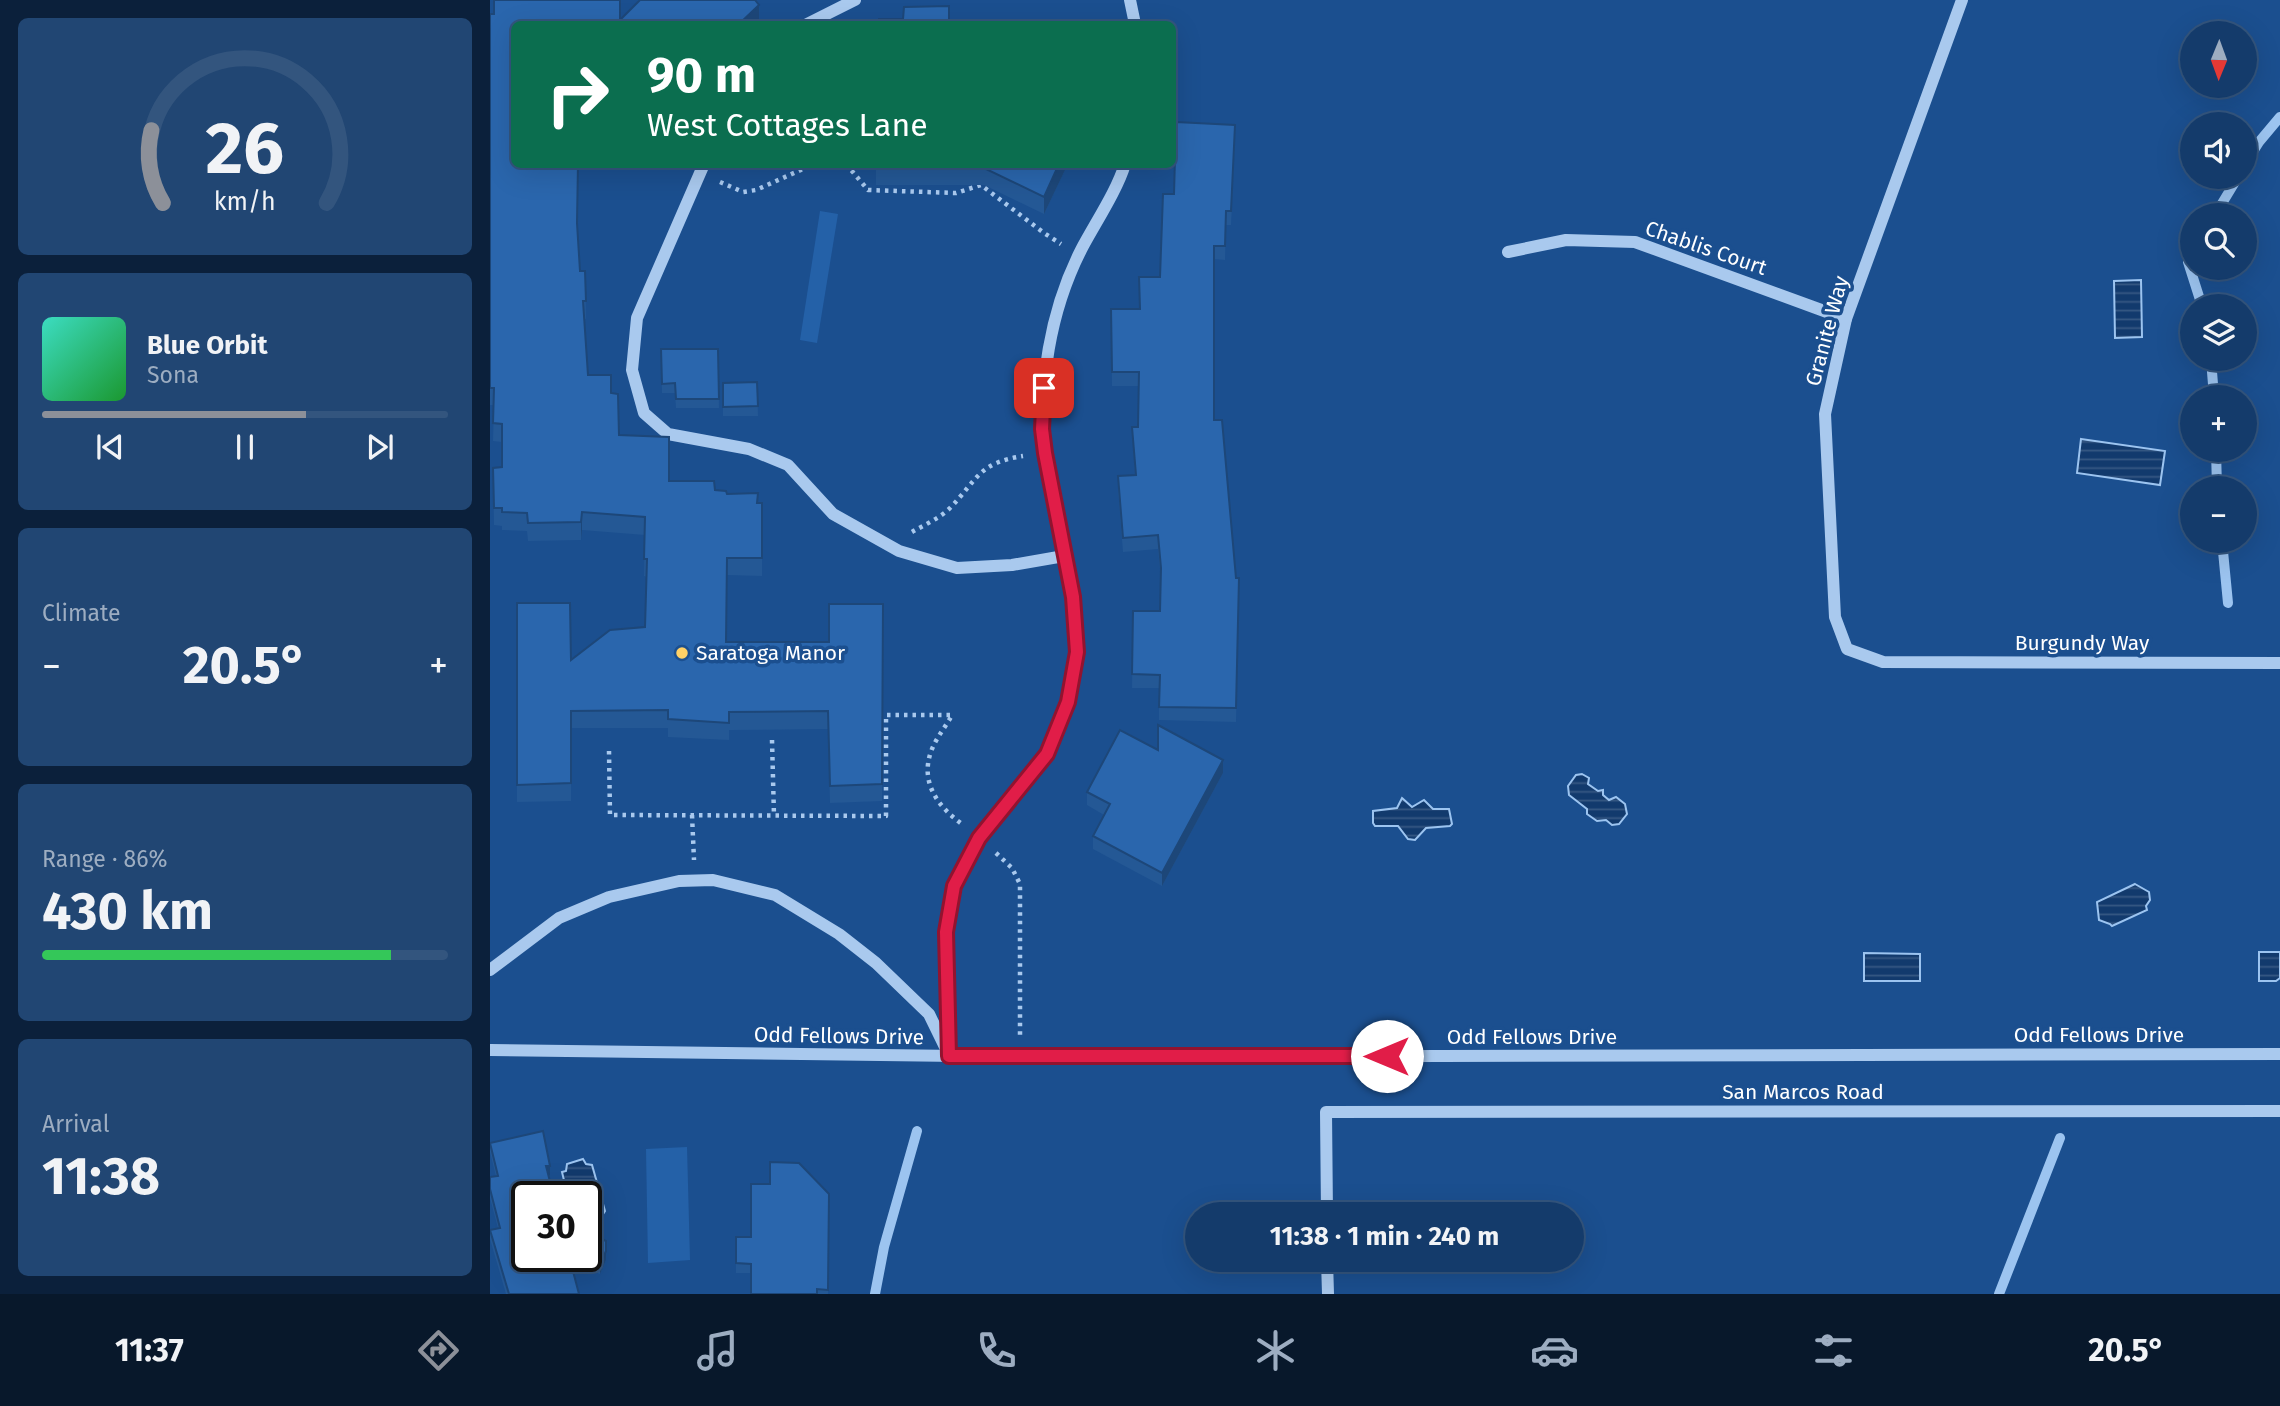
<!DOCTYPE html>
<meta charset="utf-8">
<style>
body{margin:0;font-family:"Fira Sans",sans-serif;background:#214673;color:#f1f3f6;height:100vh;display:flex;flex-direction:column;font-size:26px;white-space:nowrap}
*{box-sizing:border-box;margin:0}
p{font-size:23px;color:#9dadc1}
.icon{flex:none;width:38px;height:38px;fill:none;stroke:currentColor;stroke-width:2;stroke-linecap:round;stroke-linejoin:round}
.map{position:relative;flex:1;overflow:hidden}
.sheet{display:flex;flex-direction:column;gap:18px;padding:18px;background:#0b203b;width:490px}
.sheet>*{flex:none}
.top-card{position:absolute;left:21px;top:21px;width:665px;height:147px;border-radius:10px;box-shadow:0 7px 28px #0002,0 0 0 2px #33557e;background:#0b6e4f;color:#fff;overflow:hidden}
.needle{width:46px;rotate:181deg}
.fabs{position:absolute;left:1690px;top:21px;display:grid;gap:14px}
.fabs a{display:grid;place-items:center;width:77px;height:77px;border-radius:50%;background:#143b6b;box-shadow:0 7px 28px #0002,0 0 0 2px #33557e;font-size:35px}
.speed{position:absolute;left:21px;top:1181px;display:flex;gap:14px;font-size:35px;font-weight:700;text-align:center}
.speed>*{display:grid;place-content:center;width:91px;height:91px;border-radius:50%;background:#143b6b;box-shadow:0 7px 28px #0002,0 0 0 2px #33557e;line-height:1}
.speed .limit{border:4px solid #111;border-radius:10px;background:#fff;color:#111}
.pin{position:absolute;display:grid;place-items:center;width:60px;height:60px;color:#fff;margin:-30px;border-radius:14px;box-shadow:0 4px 10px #0006}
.me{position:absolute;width:77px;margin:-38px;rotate:270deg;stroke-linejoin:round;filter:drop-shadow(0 0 5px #0008)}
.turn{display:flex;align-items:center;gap:24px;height:147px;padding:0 21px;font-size:32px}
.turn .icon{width:91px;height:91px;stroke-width:2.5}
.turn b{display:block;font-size:49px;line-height:60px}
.big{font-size:52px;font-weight:700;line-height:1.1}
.sheet .tile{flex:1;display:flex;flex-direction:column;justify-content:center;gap:10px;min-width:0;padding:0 24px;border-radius:10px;background:#214673}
.sheet .dial{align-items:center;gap:0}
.dial svg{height:182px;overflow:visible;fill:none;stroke:#33557e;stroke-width:7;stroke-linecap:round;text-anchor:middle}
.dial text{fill:#f1f3f6;stroke:none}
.song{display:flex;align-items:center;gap:21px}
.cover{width:84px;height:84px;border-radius:10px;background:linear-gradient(135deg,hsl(170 70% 55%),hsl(130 70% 35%))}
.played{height:7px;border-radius:4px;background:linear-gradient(90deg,#8c9099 65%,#33557e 65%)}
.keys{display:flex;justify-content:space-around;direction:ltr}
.heat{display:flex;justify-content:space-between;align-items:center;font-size:38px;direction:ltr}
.charge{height:10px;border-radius:5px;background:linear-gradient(90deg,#34c759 86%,#33557e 0)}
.trip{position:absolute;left:695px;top:1202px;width:399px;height:70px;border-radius:35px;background:#143b6b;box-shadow:0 7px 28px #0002,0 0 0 2px #33557e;font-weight:700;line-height:70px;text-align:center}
.menu{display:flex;height:112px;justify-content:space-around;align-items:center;background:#08182b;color:#9dadc1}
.menu .icon{width:49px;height:49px}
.menu .active{color:#8c9099}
.menu b{font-size:32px;color:#f1f3f6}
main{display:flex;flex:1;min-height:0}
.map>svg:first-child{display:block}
.pitch{fill:#2461a8}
.water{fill:url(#water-rules);stroke:#9cc4f0;stroke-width:2}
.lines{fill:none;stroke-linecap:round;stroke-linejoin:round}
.stream{stroke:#9cc4f0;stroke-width:10}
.path{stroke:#a9c9ee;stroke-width:4.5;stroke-dasharray:3.5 5;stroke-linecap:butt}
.minor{stroke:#a9c9ee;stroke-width:12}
.wall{fill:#245895}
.shaded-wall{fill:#1d4779}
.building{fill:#2a66ad;stroke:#1d4779;stroke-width:2}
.route-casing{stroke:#92132f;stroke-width:18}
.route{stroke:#e11d48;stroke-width:12}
.poi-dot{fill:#ffd166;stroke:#1b4f8f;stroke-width:2.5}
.labels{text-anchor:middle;stroke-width:7;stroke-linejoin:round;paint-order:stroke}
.street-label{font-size:21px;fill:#fff;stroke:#1b4f8f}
.poi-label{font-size:21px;fill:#fff;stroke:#1b4f8f;text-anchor:start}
</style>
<main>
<section class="sheet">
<div class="tile dial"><svg viewBox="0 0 100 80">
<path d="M14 69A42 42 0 1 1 86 69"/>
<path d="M14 69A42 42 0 0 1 9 37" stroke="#8c9099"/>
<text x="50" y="56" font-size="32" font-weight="700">26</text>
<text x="50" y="72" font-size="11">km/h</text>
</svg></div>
<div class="tile">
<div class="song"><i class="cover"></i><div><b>Blue Orbit</b><p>Sona</p></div></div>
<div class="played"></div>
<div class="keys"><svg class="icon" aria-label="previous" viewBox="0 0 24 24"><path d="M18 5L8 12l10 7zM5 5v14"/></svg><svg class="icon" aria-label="pause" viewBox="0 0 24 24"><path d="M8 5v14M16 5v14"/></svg><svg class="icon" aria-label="next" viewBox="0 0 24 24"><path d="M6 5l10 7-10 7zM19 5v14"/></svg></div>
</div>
<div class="tile"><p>Climate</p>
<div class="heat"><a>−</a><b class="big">20.5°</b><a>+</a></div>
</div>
<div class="tile"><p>Range · 86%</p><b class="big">430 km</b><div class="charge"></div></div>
<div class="tile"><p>Arrival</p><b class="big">11:38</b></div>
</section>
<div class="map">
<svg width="1790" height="1294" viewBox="0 0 1790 1294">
<defs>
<pattern id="water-rules" width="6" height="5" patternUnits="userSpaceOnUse" patternTransform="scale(1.75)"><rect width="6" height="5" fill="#123a6d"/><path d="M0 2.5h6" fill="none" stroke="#365883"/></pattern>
</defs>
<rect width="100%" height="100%" fill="#1b4f8f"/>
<!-- pitch -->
<g class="pitch">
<polygon points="330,211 348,214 327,343 310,340"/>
<polygon points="197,1147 200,1260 158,1263 156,1149"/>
</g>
<!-- water -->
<g class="water">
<polygon points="1651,280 1652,337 1625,338 1624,281"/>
<polygon points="1591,439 1675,451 1670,485 1587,473"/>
<polygon points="1092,774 1099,778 1098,784 1108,791 1113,790 1113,795 1119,800 1126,797 1135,804 1137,814 1129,824 1122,825 1116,820 1107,821 1097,814 1097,809 1079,795 1078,786 1086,775"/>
<polygon points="912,798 922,807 934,800 943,809 959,809 962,824 960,826 936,828 925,840 918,839 908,826 885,826 883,823 883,811 907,808"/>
<polygon points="1645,884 1659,892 1660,900 1656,906 1657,910 1622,926 1620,924 1609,920 1607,902"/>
<polygon points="1769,952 1790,952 1790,978 1786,981 1769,981"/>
<polygon points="1374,953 1430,954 1430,981 1374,981"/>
<polygon points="93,1159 96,1164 102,1165 115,1211 109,1220 96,1223 96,1197 78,1197 72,1172 76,1171 77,1164"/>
</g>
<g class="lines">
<!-- stream -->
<g class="stream">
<polyline points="1755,164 1769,142 1790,117"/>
<polyline points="1725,215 1748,177"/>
<polyline points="1703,253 1698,262 1712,306"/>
<polyline points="1721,359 1724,397"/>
<polyline points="1726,450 1727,488"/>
<polyline points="1732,541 1738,603"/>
<polyline points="385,1294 394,1247 427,1131"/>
<polyline points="1509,1294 1570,1138"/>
</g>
<!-- path -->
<g class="path">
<polyline points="356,164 378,190 466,193 491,185 554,233 571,244"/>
<polyline points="230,182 253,192 266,190 324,164"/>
<path d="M 422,532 C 434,525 450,518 460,508 C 488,479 488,463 533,456"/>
<polyline points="282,740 284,816"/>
<path d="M 119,751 L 120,815 L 396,816 L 396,715 L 462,715 C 456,726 447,737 442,749 C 429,781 447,806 472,824"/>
<polyline points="202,815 204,860"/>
<polyline points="506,853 522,868 530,884 530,1035"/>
</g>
<!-- minor -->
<g class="minor">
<polyline points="640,0 645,24"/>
<polyline points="1472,0 1356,319 1335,414 1345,617 1357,649 1393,662 1790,663"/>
<polyline points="317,24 365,0"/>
<polyline points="214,164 147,318 142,370 154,413 178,434 259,449 298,465 343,514 409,551 467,568 522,565 574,556"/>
<polyline points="1018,252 1076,240 1145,242 1356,319"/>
<polyline points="0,970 69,918 119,897 189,881 223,880 285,895 349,934 386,963 439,1014 458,1053"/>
<polyline points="0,1050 548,1057 1790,1054"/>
<path d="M 459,1056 L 456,932 L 464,886 L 489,838 L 557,754 L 578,702 L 587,652 L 583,597 L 555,453 C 548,385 560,311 591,250 C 604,225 627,191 635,164"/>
<polyline points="837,1214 836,1112 1790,1111"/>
<polyline points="837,1260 838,1294"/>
</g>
</g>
<!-- wall -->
<g class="wall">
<polygon points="4,0 130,19 269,22 267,24 24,24 87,226 90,271 95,271 96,319 94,319 98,375 121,393 129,435 179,481 225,490 268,503 272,503 272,576 237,575 236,642 339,642 393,604 392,801 340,803 338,729 239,730 239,740 178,737 178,728 81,728 81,801 27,802 27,603 81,660 155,627 157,577 154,576 155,535 92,530 91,540 38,541 37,531 12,530 12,526 4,525 3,468 12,467 12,442 3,441 4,405 0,405 0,14 4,14"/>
<polygon points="745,139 741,225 736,225 735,260 724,259 724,420 746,578 749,578 746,722 669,720 669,688 642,688 643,611 670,611 671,579 668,549 633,552 628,490 628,476 645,475 642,427 648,427 648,386 622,386 621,309 650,309 670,277 684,194"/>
<polygon points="386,164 575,164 575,170 554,214 494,185 386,185"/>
<polygon points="171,349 228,349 229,408 186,408 185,393 172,393"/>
<polygon points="267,382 268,416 233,416 233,383"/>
<polygon points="668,750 733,773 672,886 603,849 603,836 614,815 597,805 597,792"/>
<polygon points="0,1143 60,1175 58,1175 37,1256 96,1256 116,1260 110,1274 80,1262 89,1294 16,1294 0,1239 0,1230 8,1228 0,1198 0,1177 6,1176 0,1152"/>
<polygon points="339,1194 338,1294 261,1294 261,1273 246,1273 246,1237 261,1237"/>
</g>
<!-- shaded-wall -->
<g class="shaded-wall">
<polygon points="269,5 269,22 267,24 249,24"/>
<polygon points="569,164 575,164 575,170 554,214 554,197"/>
<polygon points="92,512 92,530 91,540 91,522"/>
<polygon points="733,760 733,773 672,886 672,873"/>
<polygon points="56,1166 60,1166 60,1175 56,1176"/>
<polygon points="116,1251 116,1260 110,1274 110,1265"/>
</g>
<!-- building -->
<g class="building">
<polygon points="4,0 130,0 130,20 150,0 265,0 269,5 249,24 99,22 99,24 24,24 24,164 88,164 87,223 90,271 95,271 96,301 93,301 98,375 121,375 121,393 128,394 129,435 179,437 179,481 224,481 225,490 236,491 237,494 268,493 267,503 272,503 272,558 237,558 236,642 339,642 339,604 393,604 392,784 340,786 338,711 239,712 239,723 178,719 178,710 81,711 81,783 27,785 27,603 80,603 81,660 120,630 155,627 157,559 154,559 155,517 92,512 91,522 38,523 37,513 12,512 12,508 4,508 3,468 12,467 12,424 3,423 4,388 0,388 0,14 4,14"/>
<polygon points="459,6 459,20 485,20 485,24 389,24 389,19 413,19 414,7"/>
<polygon points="686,122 745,125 741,211 736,211 735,246 724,246 724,420 732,420 746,578 749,578 746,708 669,707 670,675 642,674 643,611 670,611 671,568 668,535 633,538 628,476 646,475 642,427 648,427 649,372 622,372 621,309 650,309 649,277 670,277 673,194 684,194"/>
<polygon points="386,164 569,164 554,197 494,168 386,167"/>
<polygon points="171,349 228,349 229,399 186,399 185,383 172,384"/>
<polygon points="267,382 268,406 233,407 233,383"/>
<polygon points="668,725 733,760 672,873 603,836 620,804 597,792 630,730 668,750"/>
<polygon points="53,1131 60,1166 56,1166 64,1197 37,1197 37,1256 79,1256 89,1294 19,1294 0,1230 10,1228 0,1189 0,1177 8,1176 0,1143"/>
<polygon points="280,1162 309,1163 339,1194 338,1290 327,1289 327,1294 261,1294 261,1264 246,1263 246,1237 261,1237 261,1184 280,1184"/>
<polygon points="96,1232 116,1241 116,1251 110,1265 90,1256 96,1256"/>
</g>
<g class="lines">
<defs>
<polyline id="route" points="554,388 552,429 555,453 583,597 587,652 578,702 557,754 489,838 464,886 456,932 459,1056 897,1056"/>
</defs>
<!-- route casing -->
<use href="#route" class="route-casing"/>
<!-- route -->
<use href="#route" class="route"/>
</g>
<!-- markers -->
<circle class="poi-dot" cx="192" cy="653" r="7"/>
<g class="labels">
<!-- street labels -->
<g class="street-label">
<text transform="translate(1216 248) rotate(19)" y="7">Chablis Court</text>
<text transform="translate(1337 331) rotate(-75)" y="7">Granite Way</text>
<text x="1592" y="650">Burgundy Way</text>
<text x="1609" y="1042">Odd Fellows Drive</text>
<text transform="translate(349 1036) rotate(1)" y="7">Odd Fellows Drive</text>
<text x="1042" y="1044">Odd Fellows Drive</text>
<text x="1313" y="1099">San Marcos Road</text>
</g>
<!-- poi labels -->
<g class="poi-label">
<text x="206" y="660">Saratoga Manor</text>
</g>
</g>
</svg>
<div class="fabs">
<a><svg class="needle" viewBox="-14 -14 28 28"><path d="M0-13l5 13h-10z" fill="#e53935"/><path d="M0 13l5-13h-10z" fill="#9dadc1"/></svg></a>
<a><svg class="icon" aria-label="sound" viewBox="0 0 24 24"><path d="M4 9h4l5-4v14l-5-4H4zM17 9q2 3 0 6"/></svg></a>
<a><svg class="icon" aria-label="search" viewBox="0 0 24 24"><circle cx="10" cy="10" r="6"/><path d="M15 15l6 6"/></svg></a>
<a><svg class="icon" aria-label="layers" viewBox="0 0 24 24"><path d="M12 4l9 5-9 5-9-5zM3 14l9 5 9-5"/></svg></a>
<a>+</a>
<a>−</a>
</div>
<div class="speed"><div class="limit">30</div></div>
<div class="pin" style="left:554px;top:388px;background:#d93025"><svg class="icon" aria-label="arrive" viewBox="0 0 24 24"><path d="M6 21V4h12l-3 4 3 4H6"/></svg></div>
<svg class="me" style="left:897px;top:1056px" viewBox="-20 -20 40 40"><circle r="19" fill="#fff"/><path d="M0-13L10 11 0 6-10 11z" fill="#e11d48"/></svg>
<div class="trip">11:38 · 1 min · 240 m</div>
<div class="top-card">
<div class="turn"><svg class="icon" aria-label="right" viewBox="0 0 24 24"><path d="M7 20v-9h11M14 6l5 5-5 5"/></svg><div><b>90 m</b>West Cottages Lane</div></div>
</div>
</div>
</main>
<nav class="menu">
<b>11:37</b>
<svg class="icon active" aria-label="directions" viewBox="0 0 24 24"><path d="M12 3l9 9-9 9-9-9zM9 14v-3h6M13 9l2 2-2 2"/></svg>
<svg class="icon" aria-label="music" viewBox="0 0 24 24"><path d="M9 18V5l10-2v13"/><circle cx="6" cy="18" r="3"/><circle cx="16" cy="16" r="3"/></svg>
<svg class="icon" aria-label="phone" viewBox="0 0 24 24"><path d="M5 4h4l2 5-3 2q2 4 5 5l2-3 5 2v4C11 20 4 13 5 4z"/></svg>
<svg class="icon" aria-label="climate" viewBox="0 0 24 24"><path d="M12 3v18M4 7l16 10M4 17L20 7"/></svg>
<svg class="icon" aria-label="car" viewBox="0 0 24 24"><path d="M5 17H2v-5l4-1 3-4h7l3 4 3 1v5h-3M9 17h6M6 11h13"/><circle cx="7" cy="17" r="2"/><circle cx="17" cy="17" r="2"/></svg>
<svg class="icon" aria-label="filters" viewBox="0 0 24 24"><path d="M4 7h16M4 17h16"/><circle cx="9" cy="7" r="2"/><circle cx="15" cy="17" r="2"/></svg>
<b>20.5°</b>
</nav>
